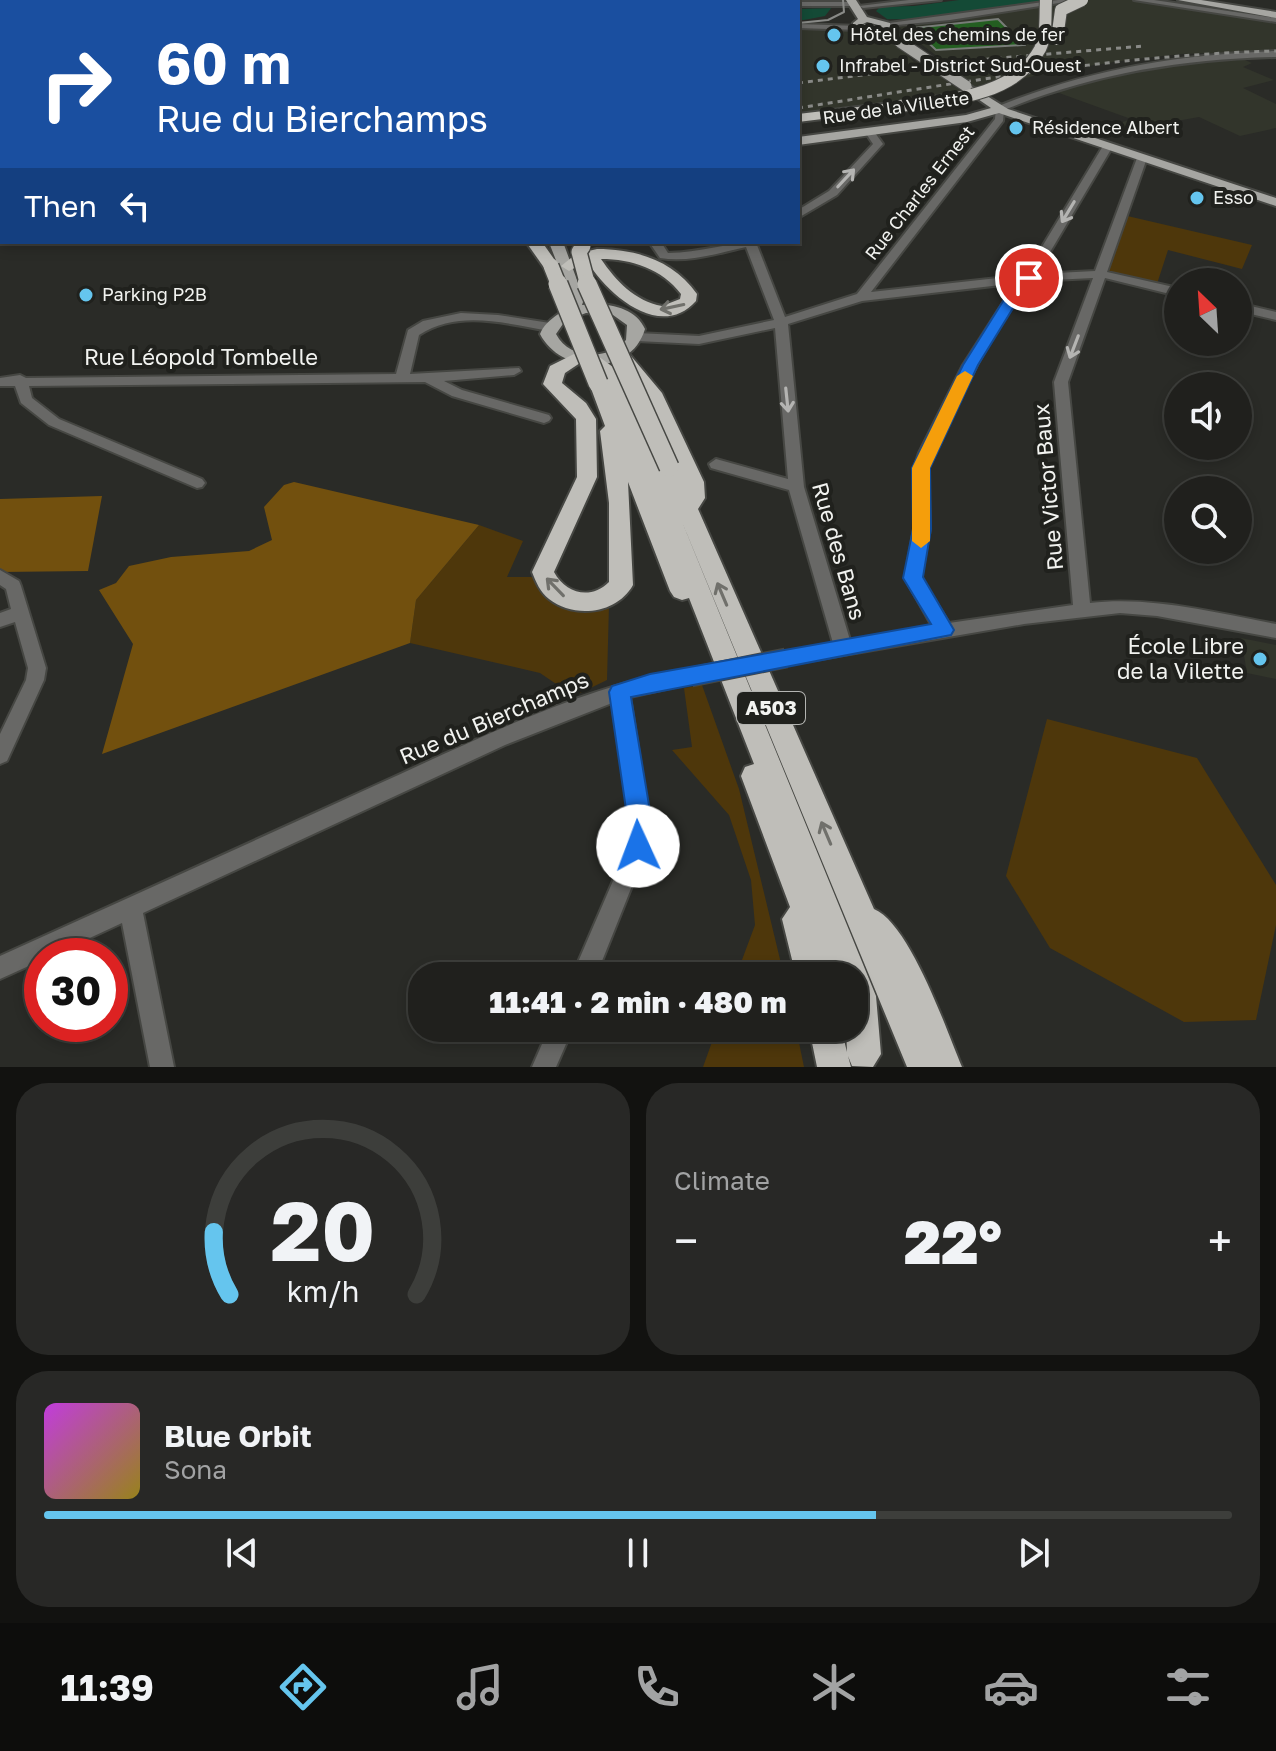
<!DOCTYPE html>
<meta charset="utf-8">
<style>
body{margin:0;font-family:"Golos Text",sans-serif;background:#282826;color:#f1f3f6;height:100vh;display:flex;flex-direction:column;font-size:30px;white-space:nowrap}
*{box-sizing:border-box;margin:0}
p{font-size:26px;color:#a2a3a4}
.icon{flex:none;width:44px;height:44px;fill:none;stroke:currentColor;stroke-width:2;stroke-linecap:round;stroke-linejoin:round}
.map{position:relative;height:1067px;overflow:hidden}
.drawer{display:flex;flex-direction:column;gap:16px;padding:16px;background:#121210;flex:1}
.drawer>*{flex:none}
.banner{position:absolute;left:0px;top:0px;width:800px;height:244px;box-shadow:0 4px 12px #0003,0 0 0 2px #3d3e3b;background:#1a4fa0;color:#fff;overflow:hidden}
.needle{width:52px;rotate:335deg}
.controls{position:absolute;left:1164px;top:268px;display:grid;gap:16px}
.controls a{display:grid;place-items:center;width:88px;height:88px;border-radius:50%;background:#20201d;box-shadow:0 4px 12px #0003,0 0 0 2px #3d3e3b;font-size:40px}
.speed{position:absolute;left:24px;top:938px;display:flex;gap:16px;font-size:40px;font-weight:700;text-align:center}
.speed>*{display:grid;place-content:center;width:104px;height:104px;border-radius:50%;background:#20201d;box-shadow:0 4px 12px #0003,0 0 0 2px #3d3e3b;line-height:1}
.speed .limit{border:12px solid #d22;background:#fff;color:#111}
.pin{position:absolute;display:grid;place-items:center;width:68px;height:68px;color:#fff;margin:-34px;border:4px solid #fff;border-radius:50%;box-shadow:0 2px 8px #0007}
.me{position:absolute;width:88px;margin:-44px;rotate:358deg;stroke-linejoin:round;filter:drop-shadow(0 0 6px #0008)}
.turn{display:flex;align-items:center;gap:28px;height:168px;padding:0 24px;font-size:36px}
.turn .icon{width:104px;height:104px;stroke-width:2.5}
.turn b{display:block;font-size:56px;line-height:68px}
.then{display:flex;align-items:center;height:76px;padding:0 24px;background:#0003;gap:16px;font-size:30px}
.big{font-size:60px;font-weight:800;line-height:1.1}
.drawer .card{flex:1;display:flex;flex-direction:column;justify-content:center;gap:12px;min-width:0;padding:0 28px;border-radius:32px;background:#282826}
.drawer .dial{align-items:center;gap:0}
.dial svg{height:208px;overflow:visible;fill:none;stroke:#3d3e3b;stroke-width:7;stroke-linecap:round;text-anchor:middle}
.dial text{fill:#f1f3f6;stroke:none}
.song{display:flex;align-items:center;gap:24px}
.cover{width:96px;height:96px;border-radius:12px;background:linear-gradient(135deg,hsl(290 70% 55%),hsl(50 70% 35%))}
.played{height:8px;border-radius:4px;background:linear-gradient(90deg,#65c5ee 70%,#3d3e3b 70%)}
.keys{display:flex;justify-content:space-around;direction:ltr}
.heat{display:flex;justify-content:space-between;align-items:center;font-size:44px;direction:ltr}
.drawer .tiles{flex:1;display:grid;gap:16px;grid-template-columns:1fr 1fr}
.card:last-child{grid-column:span 2}
.trip{position:absolute;left:408px;top:962px;width:460px;height:80px;border-radius:32px;background:#20201d;box-shadow:0 4px 12px #0003,0 0 0 2px #3d3e3b;font-weight:800;line-height:80px;text-align:center}
.menu{display:flex;height:128px;justify-content:space-around;align-items:center;background:#0d0d0c;color:#a2a3a4}
.menu .icon{width:56px;height:56px}
.menu .active{color:#65c5ee}
.menu b{font-size:36px;color:#f1f3f6}
.map>svg:first-child{display:block}
.built{fill:#32352b}
.green{fill:#4e370b}
.forest{fill:#72500e}
.water{fill:#144a36}
.pier{fill:#2a2b27}
.building{fill:#245e21;stroke:#787c78;stroke-width:2}
.lines{fill:none;stroke-linecap:round;stroke-linejoin:round}
.minor-casing{stroke:#464743;stroke-width:4}
.major-casing{stroke:#464743;stroke-width:4}
.highway-casing{stroke:#464743;stroke-width:4}
.minor{fill:#686866;fill-rule:evenodd}
.major{fill:#a6a6a2;fill-rule:evenodd}
.highway{fill:#bfbeb9;fill-rule:evenodd}
.tram{stroke:#898a87;stroke-width:2}
.rail{stroke:#898a87;stroke-width:3;stroke-dasharray:5 5;stroke-linecap:butt}
.minor-bridge-casing{stroke:#464743;stroke-width:21;stroke-linecap:butt}
.major-bridge-casing{stroke:#464743;stroke-width:13;stroke-linecap:butt}
.highway-bridge-far2-casing{stroke:#464743;stroke-width:14;stroke-linecap:butt}
.highway-bridge-far1-casing{stroke:#464743;stroke-width:18;stroke-linecap:butt}
.highway-bridge-casing{stroke:#464743;stroke-width:22;stroke-linecap:butt}
.minor-bridge{stroke:#686866;stroke-width:17}
.major-bridge{stroke:#a6a6a2;stroke-width:11}
.highway-bridge-far2{stroke:#bfbeb9;stroke-width:12}
.highway-bridge-far1{stroke:#bfbeb9;stroke-width:15}
.highway-bridge{stroke:#bfbeb9;stroke-width:19}
.oneway{stroke:#b4b4b2}
.oneway2{stroke:#70706b}
.route{fill:#1a73e8;stroke:#114b97;stroke-width:2}
.slow{fill:#f59e0b}
.poi-dot{fill:#65c5ee;stroke:#20211d;stroke-width:3}
.labels{text-anchor:middle;stroke-width:8;stroke-linejoin:round;paint-order:stroke}
.far-poi-label{font-size:18px;fill:#f2f3f0;stroke:#20211d;text-anchor:start}
.far-street-label{font-size:18px;fill:#f2f3f0;stroke:#20211d}
.shield{fill:#20211d;stroke:#b3b4b1;stroke-width:2}
.shield-label{font-size:20px;font-weight:bold;fill:#f2f3f0}
.street-label{font-size:22px;fill:#f2f3f0;stroke:#20211d}
.poi-label{font-size:22px;fill:#f2f3f0;stroke:#20211d;text-anchor:end}
</style>
<div class="map">
<svg width="1276" height="1067" viewBox="0 0 1276 1067">
<rect width="100%" height="100%" fill="#2a2b27"/>
<!-- built -->
<g class="built">
<polygon points="1074,0 1166,0 1276,18 1276,51 1180,54 1127,60 1050,72 955,96 798,123 798,29 842,29 891,39 914,62 938,57 899,27"/>
<polygon points="1233,55 1252,63 1243,67 1274,80 1243,88 1276,104 1276,128 1240,136 1199,117 1143,127 1135,125 1103,136 1087,135 1131,119 1048,89 1145,67"/>
<polygon points="1241,638 1276,645 1276,679 1247,673"/>
</g>
<!-- green -->
<g class="green">
<polygon points="1123,215 1252,245 1242,269 1168,250 1156,287 1102,274"/>
<polygon points="479,525 523,541 507,577 536,577 553,602 585,611 609,605 607,680 574,696 540,673 410,643 416,600"/>
<polygon points="702,685 739,789 784,976 736,976 755,925 751,880 729,815 672,750 692,747 684,688"/>
<polygon points="1047,719 1197,758 1276,885 1276,925 1256,1020 1184,1022 1050,948 1006,876"/>
<polygon points="717,1028 796,1028 804,1067 703,1067"/>
</g>
<!-- forest -->
<g class="forest">
<polygon points="294,482 479,525 416,600 410,643 102,754 133,644 99,590 116,583 129,566 171,557 249,551 272,540 264,507 284,485"/>
<polygon points="102,496 88,571 0,572 0,499"/>
</g>
<!-- water -->
<polygon class="water" points="959,0 1047,0 918,19 798,20 798,9 914,6"/>
<!-- pier -->
<polygon class="pier" points="863,6 881,6 876,11 887,19 816,24 807,24 804,20 825,16 832,7"/>
<!-- building -->
<polygon class="building" points="998,19 1024,45 936,50 913,28"/>
<g class="lines">
<defs>
<g id="minor">
<polygon points="242,0 265,0 268,2 245,2"/>
<polygon points="612,0 620,0 621,2 613,2"/>
<polygon points="683,0 691,0 693,2 685,2"/>
<polygon points="719,0 727,0 729,2 721,2"/>
<polygon points="909,0 941,0 863,8 859,6"/>
<polygon points="1058,0 1078,0 950,20 886,26 882,24"/>
<polygon points="1134,0 1154,0 1276,18 1276,22"/>
<polygon points="797,2 854,2 858,4 854,6 798,6"/>
<polygon points="798,24 860,26 864,28 860,30 798,28"/>
<path d="M 1276,51 L 1276,57 C 1181,59 1092,74 1004,110 L 1003,121 L 871,292 L 1025,275 L 1103,146 L 1108,143 L 1113,146 L 1037,274 L 1095,271 L 1137,158 L 1146,156 L 1147,158 L 1107,272 L 1178,288 L 1178,296 L 1105,278 L 1068,382 L 1090,603 C 1153,596 1215,613 1276,624 L 1276,638 L 1157,616 L 1120,613 L 1024,624 L 786,665 L 780,663 L 777,658 L 780,653 L 833,643 L 789,490 L 711,468 L 709,464 L 716,459 L 788,479 L 775,328 L 699,344 L 637,341 L 631,337 L 637,333 L 699,336 L 774,320 L 746,247 C 718,253 689,263 660,258 L 649,242 L 661,242 L 668,253 C 699,253 729,242 761,242 L 757,245 L 785,317 L 857,294 L 995,119 L 996,107 C 1086,70 1178,54 1276,51 ZM 1093,278 L 1054,382 L 1073,605 L 949,623 L 921,578 L 930,529 L 928,468 L 933,453 C 962,394 990,332 1032,281 ZM 1019,283 L 1006,298 L 963,365 L 919,453 L 914,468 L 914,529 L 905,578 L 932,626 L 850,640 L 804,487 L 788,324 L 862,301 Z"/>
<polygon points="870,129 873,130 883,144 881,146 837,195 798,218 798,210 829,191 873,144 865,132"/>
<polygon points="0,236 2,236 4,242 0,242"/>
<polygon points="1238,303 1276,312 1276,320 1238,311"/>
<path d="M 461,313 L 498,315 L 550,323 L 556,327 L 550,331 C 507,324 459,309 419,335 L 410,374 L 519,368 L 521,371 L 514,375 L 444,381 L 462,390 L 549,415 L 551,418 L 549,421 L 544,423 L 452,396 L 425,382 L 29,386 L 32,398 L 59,419 L 202,479 L 205,483 L 202,487 L 197,488 L 49,425 L 21,403 L 15,386 L 0,386 L 0,378 L 20,375 L 26,378 L 396,374 L 408,330 L 423,321 Z"/>
<polygon points="0,570 19,581 21,586 46,668 44,680 7,761 0,764 0,734 26,680 28,668 15,622 0,627 0,613 11,609 6,589 0,585"/>
<path d="M 691,669 L 697,672 L 700,677 L 697,682 L 630,697 L 650,823 L 648,846 L 596,976 L 572,976 L 628,846 L 630,823 L 612,703 L 505,745 L 143,913 L 174,1067 L 150,1067 L 122,923 L 51,956 L 42,956 L 42,960 L 0,979 L 0,956 C 125,899 250,843 374,786 C 474,741 583,685 691,669 Z"/>
<polygon points="549,1028 573,1028 556,1067 532,1067"/>
</g>
<g id="major">
<rect x="156" y="0" width="10" height="2"/>
<path d="M 846,0 L 856,0 L 867,17 L 890,23 L 890,28 L 904,40 L 904,44 L 896,44 L 883,32 L 870,33 L 853,27 L 853,23 L 858,19 ZM 867,22 L 882,26 L 863,24 Z"/>
<polygon points="1178,0 1201,0 1276,12 1276,18"/>
<polygon points="966,83 1008,109 1276,198 1276,206 999,113 967,122 798,145 798,137 966,115 991,108 962,88 960,86"/>
<rect x="0" y="107" width="2" height="6"/>
<path d="M 549,242 L 563,242 L 584,299 L 582,305 C 605,302 635,306 645,329 C 631,377 561,375 540,334 C 547,318 560,316 566,306 C 572,296 553,254 549,242 ZM 586,313 L 613,315 L 627,325 L 626,340 C 606,361 570,360 556,334 L 565,321 Z"/>
</g>
<g id="highway">
<polygon points="0,68 2,69 2,77 0,76"/>
<polygon points="900,102 904,103 904,109 798,122 798,114"/>
<polygon points="526,242 542,242 559,266 557,269 545,269"/>
<path d="M 597,249 C 637,249 674,261 697,294 L 696,301 C 660,341 607,294 587,261 L 569,271 L 561,266 L 576,254 ZM 601,259 C 632,259 662,269 681,294 L 680,299 L 662,306 C 635,301 616,281 601,259 Z"/>
<path d="M 620,349 L 626,350 L 662,393 L 704,482 L 705,498 L 698,509 L 874,909 C 910,924 946,1029 962,1067 L 907,1067 L 680,517 L 876,996 L 881,1054 L 873,1067 L 852,1066 L 848,1056 L 851,1067 L 817,1067 L 809,1028 L 841,1028 L 847,1052 L 846,1028 L 854,1028 L 854,976 L 796,976 L 782,919 L 790,907 L 741,776 L 745,767 L 754,764 L 689,598 L 682,600 L 674,597 L 670,591 L 628,482 L 633,585 C 617,614 574,619 549,599 C 540,592 536,582 532,572 L 577,477 L 576,419 L 543,384 L 550,366 L 576,353 L 585,357 L 598,356 L 617,370 L 625,385 L 659,467 L 662,462 L 674,461 L 644,395 L 611,354 ZM 583,361 L 603,379 L 591,379 L 589,383 L 605,426 L 600,431 L 609,503 L 609,582 C 591,600 566,594 554,572 L 597,477 L 596,419 L 586,403 L 562,383 L 565,373 Z"/>
</g>
</defs>
<!-- minor casing -->
<use href="#minor" class="minor-casing"/>
<!-- major casing -->
<use href="#major" class="major-casing"/>
<!-- highway casing -->
<use href="#highway" class="highway-casing"/>
<!-- minor -->
<use href="#minor" class="minor"/>
<!-- major -->
<use href="#major" class="major"/>
<!-- highway -->
<use href="#highway" class="highway"/>
<!-- tram -->
<polyline class="tram" points="798,23 828,20 844,12 843,0"/>
<!-- rail -->
<g class="rail">
<polyline points="798,83 989,59 1144,46"/>
<path d="M 798,108 C 957,83 1115,55 1276,51"/>
</g>
<defs>
<polyline id="minor-bridge" points="691,677 786,658"/>
<polyline id="major-bridge" points="900,42 966,86"/>
<g id="highway-bridge-far2">
<polyline points="1057,39 1061,10 1082,0"/>
<path d="M 900,106 C 947,100 1014,97 1040,49 C 1047,35 1045,16 1046,0"/>
</g>
<g id="highway-bridge-far1">
<polyline points="583,246 579,252 588,286"/>
<polyline points="551,266 559,286"/>
</g>
<g id="highway-bridge">
<polyline points="558,284 598,383"/>
<polyline points="587,284 669,467"/>
</g>
</defs>
<!-- minor-bridge casing -->
<use href="#minor-bridge" class="minor-bridge-casing"/>
<!-- major-bridge casing -->
<use href="#major-bridge" class="major-bridge-casing"/>
<!-- highway-bridge-far2 casing -->
<use href="#highway-bridge-far2" class="highway-bridge-far2-casing"/>
<!-- highway-bridge-far1 casing -->
<use href="#highway-bridge-far1" class="highway-bridge-far1-casing"/>
<!-- highway-bridge casing -->
<use href="#highway-bridge" class="highway-bridge-casing"/>
<!-- minor-bridge -->
<use href="#minor-bridge" class="minor-bridge"/>
<!-- major-bridge -->
<use href="#major-bridge" class="major-bridge"/>
<!-- highway-bridge-far2 -->
<use href="#highway-bridge-far2" class="highway-bridge-far2"/>
<!-- highway-bridge-far1 -->
<use href="#highway-bridge-far1" class="highway-bridge-far1"/>
<!-- highway-bridge -->
<use href="#highway-bridge" class="highway-bridge"/>
</g>
<!-- one-way arrows -->
<defs><path id="oneway-shaft" d="M-6 0H5M1.5-3L5.5 0L1.5 3" fill="none" stroke-width="1.6" stroke-linecap="round" stroke-linejoin="round" transform="scale(2)"/></defs>
<g class="oneway">
<use href="#oneway-shaft" transform="translate(846 178) rotate(-47)"/>
<use href="#oneway-shaft" transform="translate(1068 212) rotate(121)"/>
<use href="#oneway-shaft" transform="translate(1074 347) rotate(111)"/>
<use href="#oneway-shaft" transform="translate(787 400) rotate(84)"/>
</g>
<g class="oneway2">
<use href="#oneway-shaft" transform="translate(672 307) rotate(168)"/>
<use href="#oneway-shaft" transform="translate(555 587) rotate(-134)"/>
<use href="#oneway-shaft" transform="translate(722 594) rotate(-113)"/>
<use href="#oneway-shaft" transform="translate(826 833) rotate(-113)"/>
</g>
<!-- route -->
<polygon class="route" points="1024,275 1036,278 1018,300 978,365 930,468 931,529 923,577 954,630 951,635 631,697 652,823 647,854 638,857 630,854 626,846 628,823 609,692 612,686 650,674 931,624 903,578 913,529 912,468 963,365 1005,298"/>
<!-- slow -->
<polygon class="slow" points="965,371 973,376 930,468 930,541 921,548 912,541 912,468 957,376"/>
<!-- markers -->
<g class="poi-dot">
<circle cx="834" cy="35" r="8"/>
<circle cx="823" cy="66" r="8"/>
<circle cx="1016" cy="128" r="8"/>
<circle cx="1197" cy="198" r="8"/>
<circle cx="86" cy="295" r="8"/>
<circle cx="1260" cy="659" r="8"/>
</g>
<g class="labels">
<!-- far-poi labels -->
<g class="far-poi-label">
<text x="850" y="41">Hôtel des chemins de fer</text>
<text x="839" y="72">Infrabel - District Sud-Ouest</text>
<text x="1032" y="134">Résidence Albert</text>
<text x="1213" y="204">Esso</text>
<text x="102" y="301">Parking P2B</text>
</g>
<!-- far-street labels -->
<g class="far-street-label">
<text transform="translate(896 108) rotate(-8)" y="6">Rue de la Villette</text>
<text transform="translate(920 193) rotate(-52)" y="6">Rue Charles Ernest</text>
</g>
<!-- shield labels -->
<rect class="shield" x="737" y="692" width="68" height="32" rx="6"/>
<g class="shield-label">
<text x="771" y="715">A503</text>
</g>
<!-- street labels -->
<g class="street-label">
<text x="201" y="365">Rue Léopold Tombelle</text>
<text transform="translate(1048 487) rotate(-95)" y="8">Rue Victor Baux</text>
<text transform="translate(839 551) rotate(74)" y="8">Rue des Bans</text>
<text transform="translate(494 718) rotate(-23)" y="8">Rue du Bierchamps</text>
</g>
<!-- poi labels -->
<g class="poi-label">
<text x="1244" y="654">École Libre<tspan x="1244" dy="25">de la Vilette</tspan></text>
</g>
</g>
</svg>
<div class="controls">
<a><svg class="needle" viewBox="-14 -14 28 28"><path d="M0-13l5 13h-10z" fill="#e53935"/><path d="M0 13l5-13h-10z" fill="#a2a3a4"/></svg></a>
<a><svg class="icon" aria-label="sound" viewBox="0 0 24 24"><path d="M4 9h4l5-4v14l-5-4H4zM17 9q2 3 0 6"/></svg></a>
<a><svg class="icon" aria-label="search" viewBox="0 0 24 24"><circle cx="10" cy="10" r="6"/><path d="M15 15l6 6"/></svg></a>
</div>
<div class="speed"><div class="limit">30</div></div>
<div class="pin" style="left:1029px;top:278px;background:#d93025"><svg class="icon" aria-label="arrive" viewBox="0 0 24 24"><path d="M6 21V4h12l-3 4 3 4H6"/></svg></div>
<svg class="me" style="left:638px;top:846px" viewBox="-20 -20 40 40"><circle r="19" fill="#fff"/><path d="M0-13L10 11 0 6-10 11z" fill="#1a73e8"/></svg>
<div class="trip">11:41 · 2 min · 480 m</div>
<div class="banner">
<div class="turn"><svg class="icon" aria-label="right" viewBox="0 0 24 24"><path d="M7 20v-9h11M14 6l5 5-5 5"/></svg><div><b>60 m</b>Rue du Bierchamps</div></div>
<div class="then">Then<svg class="icon" aria-label="left" viewBox="0 0 24 24"><path d="M17 20v-9H6M10 6l-5 5 5 5"/></svg></div>
</div>
</div>
<section class="drawer">
<div class="tiles">
<div class="card dial"><svg viewBox="0 0 100 80">
<path d="M14 69A42 42 0 1 1 86 69"/>
<path d="M14 69A42 42 0 0 1 8 45" stroke="#65c5ee"/>
<text x="50" y="56" font-size="32" font-weight="700">20</text>
<text x="50" y="72" font-size="11">km/h</text>
</svg></div>
<div class="card"><p>Climate</p>
<div class="heat"><a>−</a><b class="big">22°</b><a>+</a></div>
</div>
<div class="card">
<div class="song"><i class="cover"></i><div><b>Blue Orbit</b><p>Sona</p></div></div>
<div class="played"></div>
<div class="keys"><svg class="icon" aria-label="previous" viewBox="0 0 24 24"><path d="M18 5L8 12l10 7zM5 5v14"/></svg><svg class="icon" aria-label="pause" viewBox="0 0 24 24"><path d="M8 5v14M16 5v14"/></svg><svg class="icon" aria-label="next" viewBox="0 0 24 24"><path d="M6 5l10 7-10 7zM19 5v14"/></svg></div>
</div>
</div>
</section>
<nav class="menu">
<b>11:39</b>
<svg class="icon active" aria-label="directions" viewBox="0 0 24 24"><path d="M12 3l9 9-9 9-9-9zM9 14v-3h6M13 9l2 2-2 2"/></svg>
<svg class="icon" aria-label="music" viewBox="0 0 24 24"><path d="M9 18V5l10-2v13"/><circle cx="6" cy="18" r="3"/><circle cx="16" cy="16" r="3"/></svg>
<svg class="icon" aria-label="phone" viewBox="0 0 24 24"><path d="M5 4h4l2 5-3 2q2 4 5 5l2-3 5 2v4C11 20 4 13 5 4z"/></svg>
<svg class="icon" aria-label="climate" viewBox="0 0 24 24"><path d="M12 3v18M4 7l16 10M4 17L20 7"/></svg>
<svg class="icon" aria-label="car" viewBox="0 0 24 24"><path d="M5 17H2v-5l4-1 3-4h7l3 4 3 1v5h-3M9 17h6M6 11h13"/><circle cx="7" cy="17" r="2"/><circle cx="17" cy="17" r="2"/></svg>
<svg class="icon" aria-label="filters" viewBox="0 0 24 24"><path d="M4 7h16M4 17h16"/><circle cx="9" cy="7" r="2"/><circle cx="15" cy="17" r="2"/></svg>
</nav>
